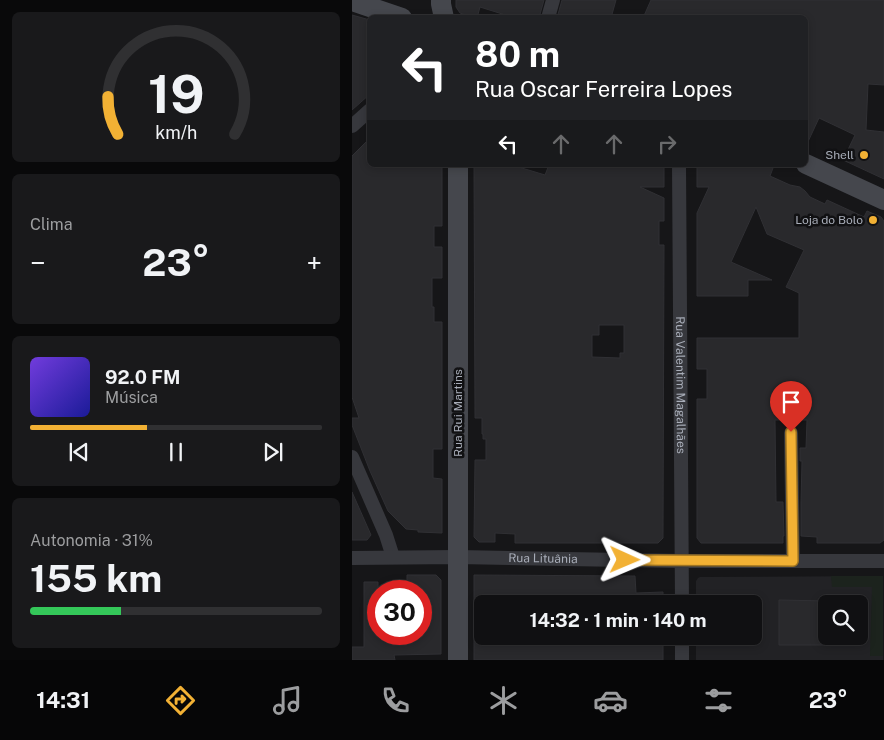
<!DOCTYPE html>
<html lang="pt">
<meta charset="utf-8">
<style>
body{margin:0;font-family:"Public Sans",sans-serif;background:#19191b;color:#f1f3f6;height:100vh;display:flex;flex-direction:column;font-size:19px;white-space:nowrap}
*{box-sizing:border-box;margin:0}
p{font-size:16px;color:#9c9d9f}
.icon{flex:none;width:28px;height:28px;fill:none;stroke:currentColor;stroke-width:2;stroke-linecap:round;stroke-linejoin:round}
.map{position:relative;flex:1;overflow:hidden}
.sheet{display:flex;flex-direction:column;gap:12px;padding:12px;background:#09090a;width:352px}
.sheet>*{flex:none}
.top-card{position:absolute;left:15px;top:15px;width:441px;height:152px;border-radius:8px;box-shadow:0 2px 8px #0003,0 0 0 1px #303032;background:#202124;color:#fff;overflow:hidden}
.buttons{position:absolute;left:466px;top:595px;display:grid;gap:10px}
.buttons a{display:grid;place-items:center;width:50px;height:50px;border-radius:8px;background:#101012;box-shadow:0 2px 8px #0003,0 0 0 1px #303032;font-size:25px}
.speed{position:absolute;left:15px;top:580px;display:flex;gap:10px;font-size:25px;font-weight:700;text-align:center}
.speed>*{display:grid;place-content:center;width:65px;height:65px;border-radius:50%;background:#101012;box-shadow:0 2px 8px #0003,0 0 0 1px #303032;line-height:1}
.speed .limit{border:8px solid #d22;background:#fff;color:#111}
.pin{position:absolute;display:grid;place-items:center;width:42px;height:42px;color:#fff;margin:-51px -21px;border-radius:50% 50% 50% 0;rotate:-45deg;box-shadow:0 0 5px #0007}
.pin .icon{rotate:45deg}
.me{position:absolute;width:55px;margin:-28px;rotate:91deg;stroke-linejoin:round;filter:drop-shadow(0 0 4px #0008)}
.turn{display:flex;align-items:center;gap:18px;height:105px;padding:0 25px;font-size:22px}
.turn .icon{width:65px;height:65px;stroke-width:2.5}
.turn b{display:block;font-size:35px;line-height:42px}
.lanes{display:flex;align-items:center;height:48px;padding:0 25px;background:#0003;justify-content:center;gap:25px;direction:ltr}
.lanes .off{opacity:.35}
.big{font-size:38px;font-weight:700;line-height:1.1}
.sheet .card{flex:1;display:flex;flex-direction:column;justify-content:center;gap:8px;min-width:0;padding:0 18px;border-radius:8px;background:#19191b}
.sheet .dial{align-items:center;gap:0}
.dial svg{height:130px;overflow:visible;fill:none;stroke:#303032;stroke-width:7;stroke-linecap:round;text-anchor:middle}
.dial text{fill:#f1f3f6;stroke:none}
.song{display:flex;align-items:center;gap:15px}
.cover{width:60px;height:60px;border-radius:8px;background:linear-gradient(135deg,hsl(260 70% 55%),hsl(240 70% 35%))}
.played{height:5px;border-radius:2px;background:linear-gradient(90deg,#f2b134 40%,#303032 40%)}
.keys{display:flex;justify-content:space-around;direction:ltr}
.heat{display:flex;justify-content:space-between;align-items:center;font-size:28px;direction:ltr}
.charge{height:8px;border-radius:4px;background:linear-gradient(90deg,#34c759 31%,#303032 0)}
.trip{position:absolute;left:122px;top:595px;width:288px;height:50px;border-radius:8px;background:#101012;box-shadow:0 2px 8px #0003,0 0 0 1px #303032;font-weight:700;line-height:50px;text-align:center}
.menu{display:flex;height:80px;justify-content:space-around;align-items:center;background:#060607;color:#9c9d9f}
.menu .icon{width:35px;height:35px}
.menu .active{color:#f2b134}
.menu b{font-size:22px;color:#f1f3f6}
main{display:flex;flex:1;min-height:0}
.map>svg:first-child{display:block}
.built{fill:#222225;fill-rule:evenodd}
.green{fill:#1c231d}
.building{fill:#29292c;stroke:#303034;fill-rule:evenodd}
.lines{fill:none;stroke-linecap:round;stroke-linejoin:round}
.street{stroke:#37383d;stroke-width:14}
.secondary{stroke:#45474d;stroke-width:20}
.route-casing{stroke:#9d7322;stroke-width:12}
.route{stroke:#f2b134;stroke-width:9}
.poi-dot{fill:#f2b134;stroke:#111113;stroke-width:2}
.labels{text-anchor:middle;stroke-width:5;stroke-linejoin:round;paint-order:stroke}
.poi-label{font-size:12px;fill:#a8adb8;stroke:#111113;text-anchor:end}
.street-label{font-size:12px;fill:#a8adb8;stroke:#111113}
</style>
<main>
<section class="sheet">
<div class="card dial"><svg viewBox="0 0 100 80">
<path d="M14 69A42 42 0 1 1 86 69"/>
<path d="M14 69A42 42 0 0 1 8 46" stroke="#f2b134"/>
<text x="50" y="56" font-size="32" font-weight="700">19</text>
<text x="50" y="72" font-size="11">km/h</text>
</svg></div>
<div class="card"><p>Clima</p>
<div class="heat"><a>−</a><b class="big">23°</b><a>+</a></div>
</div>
<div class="card">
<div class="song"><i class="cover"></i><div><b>92.0 FM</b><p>Música</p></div></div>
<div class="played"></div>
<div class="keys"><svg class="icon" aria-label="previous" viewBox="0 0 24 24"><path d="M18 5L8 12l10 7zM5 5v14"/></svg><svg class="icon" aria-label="pause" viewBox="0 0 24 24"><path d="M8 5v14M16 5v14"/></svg><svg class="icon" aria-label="next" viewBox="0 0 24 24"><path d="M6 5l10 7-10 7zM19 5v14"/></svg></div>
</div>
<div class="card"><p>Autonomia · 31%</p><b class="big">155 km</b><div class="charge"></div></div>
</section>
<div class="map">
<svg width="532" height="660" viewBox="0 0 532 660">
<rect width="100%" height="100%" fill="#161618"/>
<!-- built -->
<path class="built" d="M 531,576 L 531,660 L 344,660 L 344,636 L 401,636 L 401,604 L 344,604 L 344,581 L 346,578 L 348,577 ZM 475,604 L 508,604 L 508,636 L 475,636 Z"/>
<!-- green -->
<polygon class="green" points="479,576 531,576 531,656 518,656 520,587 480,587"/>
<!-- building -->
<g class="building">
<polygon points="104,0 192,0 187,18 163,18 128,7 125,18 122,18 108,13 104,7"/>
<polygon points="210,0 264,0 259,18 216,18 208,15 207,18 205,18"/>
<polygon points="299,0 532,0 532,85 516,84 514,130 532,132 532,179 491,160 503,135 467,118 454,146 454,18 291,18"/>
<polygon points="0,15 18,20 18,94 0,110"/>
<polygon points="18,138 18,165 90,165 90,226 82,226 82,247 90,247 90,278 80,278 80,307 82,307 82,322 90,322 90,449 81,449 81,478 90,479 90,533 66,532 66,530 54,529 36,511 18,471 0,425 0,418 7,418 0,397 0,156"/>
<path d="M 122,165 L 160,165 L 193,175 L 197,165 L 312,165 L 312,187 L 288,187 L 312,198 L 312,221 L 307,221 L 307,245 L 312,245 L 311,538 L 306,543 L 163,543 L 163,534 L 143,533 L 143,542 L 127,542 L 122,537 L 123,460 L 134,460 L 134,439 L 131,439 L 131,434 L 130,434 L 130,418 L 123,418 ZM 247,325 L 272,325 L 272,353 L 268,353 L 268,358 L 240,357 L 240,335 L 247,335 Z"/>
<polygon points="345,165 416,165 421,168 418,176 438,185 448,187 453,191 458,197 473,204 475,200 512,217 515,211 529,217 532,221 532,540 528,543 465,543 465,537 449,536 449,502 450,461 448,461 448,448 454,448 455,420 423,420 424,502 431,502 432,536 431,536 431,543 349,543 345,538 345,399 355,399 355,369 345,369 345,338 447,338 447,293 434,287 452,250 415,234 404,207 379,262 420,280 396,280 396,296 345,296 345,213 357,187 345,187"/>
<polygon points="0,492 19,535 15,540 0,540"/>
<polygon points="55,575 84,575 89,580 89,654 42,655 43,660 0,660 0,647 12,647 12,582 26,582 26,634 69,634 69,591 55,591"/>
<polygon points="122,575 283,576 284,593 311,592 311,604 122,604"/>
<polygon points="427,600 475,601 475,645 427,645"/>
<polygon points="122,636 235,636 235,642 298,642 298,636 311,636 311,660 122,660"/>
</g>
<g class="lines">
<!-- street -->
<g class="street">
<polyline points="196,18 201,0"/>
<polyline points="0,126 18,110"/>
<path id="s1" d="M 327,165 L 330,604"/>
<polyline points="439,433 441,561"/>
<polyline points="0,457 34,535 41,557"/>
<path id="s2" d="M 0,558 L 106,557 L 330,561 L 532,561"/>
<polyline points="330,660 330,636"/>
</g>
<!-- secondary -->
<g class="secondary">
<polyline points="89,0 89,4 92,18"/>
<polyline points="0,1 50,18"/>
<polyline points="454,164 532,200"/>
<polyline points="106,165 106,660"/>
</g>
</g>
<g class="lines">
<defs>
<polyline id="route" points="273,560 441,561 439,432"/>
</defs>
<!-- route casing -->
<use href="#route" class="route-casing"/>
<!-- route -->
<use href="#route" class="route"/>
</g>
<!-- markers -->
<g class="poi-dot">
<circle cx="512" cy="155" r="5"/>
<circle cx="521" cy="220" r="5"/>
</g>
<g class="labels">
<!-- poi labels -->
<g class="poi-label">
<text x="502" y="159">Shell</text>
<text x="511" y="224">Loja do Bolo</text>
</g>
<!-- street labels -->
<g class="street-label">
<text dy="4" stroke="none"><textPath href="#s1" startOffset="220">Rua Valentim Magalhães</textPath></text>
<text transform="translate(106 413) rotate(-90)" y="4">Rua Rui Martins</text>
<text dy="4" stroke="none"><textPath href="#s2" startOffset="191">Rua Lituânia</textPath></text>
</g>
</g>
</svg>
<div class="buttons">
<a><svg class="icon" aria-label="search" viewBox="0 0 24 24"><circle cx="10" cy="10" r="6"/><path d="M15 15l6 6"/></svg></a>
</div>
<div class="speed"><div class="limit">30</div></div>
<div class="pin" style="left:439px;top:432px;background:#d93025"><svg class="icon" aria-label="arrive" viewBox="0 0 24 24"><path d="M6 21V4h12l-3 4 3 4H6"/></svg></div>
<svg class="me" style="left:273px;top:560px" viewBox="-20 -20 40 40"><path d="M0-17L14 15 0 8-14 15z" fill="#f2b134" stroke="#fff" stroke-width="4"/></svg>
<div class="trip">14:32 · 1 min · 140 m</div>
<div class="top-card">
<div class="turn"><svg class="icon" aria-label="left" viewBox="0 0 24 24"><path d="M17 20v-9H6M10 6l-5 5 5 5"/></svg><div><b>80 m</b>Rua Oscar Ferreira Lopes</div></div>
<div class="lanes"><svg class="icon" aria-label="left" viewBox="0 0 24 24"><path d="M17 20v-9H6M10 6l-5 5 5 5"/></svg><svg class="icon off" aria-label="ahead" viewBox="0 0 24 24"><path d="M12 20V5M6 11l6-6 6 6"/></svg><svg class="icon off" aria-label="ahead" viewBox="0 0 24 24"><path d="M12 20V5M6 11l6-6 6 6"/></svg><svg class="icon off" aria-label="right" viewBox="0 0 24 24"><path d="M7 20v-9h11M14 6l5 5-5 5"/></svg></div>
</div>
</div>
</main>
<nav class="menu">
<b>14:31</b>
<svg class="icon active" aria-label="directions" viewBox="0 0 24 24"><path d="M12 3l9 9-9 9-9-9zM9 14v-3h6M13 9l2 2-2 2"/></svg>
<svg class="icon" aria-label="music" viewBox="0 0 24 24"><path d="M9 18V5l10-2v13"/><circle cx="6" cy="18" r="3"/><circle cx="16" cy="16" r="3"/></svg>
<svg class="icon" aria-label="phone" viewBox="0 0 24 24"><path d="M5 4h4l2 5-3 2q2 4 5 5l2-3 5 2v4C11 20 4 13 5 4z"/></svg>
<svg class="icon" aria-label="climate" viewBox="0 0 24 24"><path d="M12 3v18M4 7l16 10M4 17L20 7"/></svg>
<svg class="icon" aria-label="car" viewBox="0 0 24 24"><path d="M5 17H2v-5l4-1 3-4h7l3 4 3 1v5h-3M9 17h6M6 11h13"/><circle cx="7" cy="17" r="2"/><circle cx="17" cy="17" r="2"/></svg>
<svg class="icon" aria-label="filters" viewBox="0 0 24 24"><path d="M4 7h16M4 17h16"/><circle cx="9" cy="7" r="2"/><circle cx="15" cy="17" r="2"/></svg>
<b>23°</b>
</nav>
